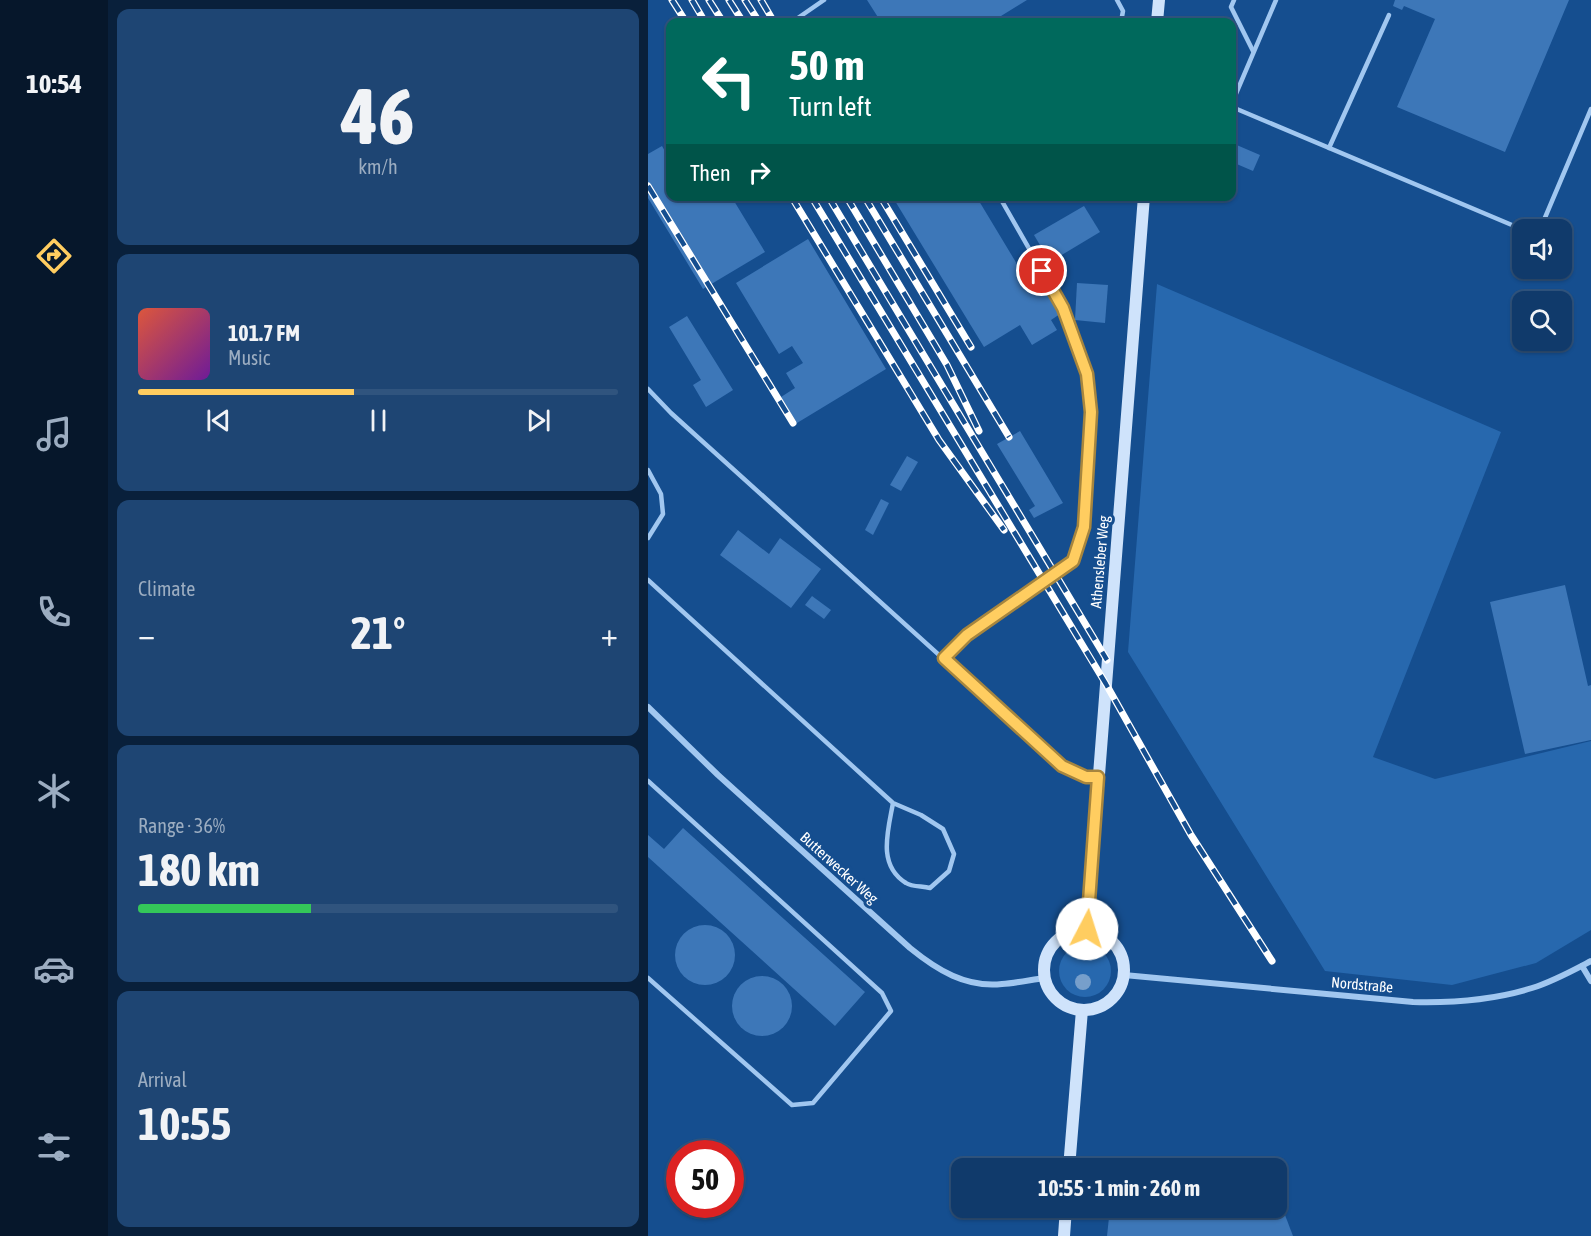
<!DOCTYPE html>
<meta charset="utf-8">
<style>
body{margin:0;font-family:"Asap Condensed",sans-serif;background:#1e4573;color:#f1f3f6;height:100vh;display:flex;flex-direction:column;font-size:22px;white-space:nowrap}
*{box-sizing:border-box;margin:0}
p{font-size:20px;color:#9cadc1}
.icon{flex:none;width:33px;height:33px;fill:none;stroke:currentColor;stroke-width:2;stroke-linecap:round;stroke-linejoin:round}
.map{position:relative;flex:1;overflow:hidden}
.drawer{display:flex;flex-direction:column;gap:9px;padding:9px;background:#09203b;width:540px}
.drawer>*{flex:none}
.banner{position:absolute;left:18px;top:18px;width:570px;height:183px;border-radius:12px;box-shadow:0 2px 4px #0004,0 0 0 2px #30547e;background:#00695c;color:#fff;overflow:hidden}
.fabs{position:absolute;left:864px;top:219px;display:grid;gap:12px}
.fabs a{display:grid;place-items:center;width:60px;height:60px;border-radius:12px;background:#103a6b;box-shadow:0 2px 4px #0004,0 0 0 2px #30547e;font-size:30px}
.speed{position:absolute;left:18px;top:1140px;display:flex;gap:12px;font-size:30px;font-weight:700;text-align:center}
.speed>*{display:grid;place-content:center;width:78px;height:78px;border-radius:50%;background:#103a6b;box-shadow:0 2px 4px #0004,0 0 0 2px #30547e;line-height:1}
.speed .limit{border:9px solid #d22;background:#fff;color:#111}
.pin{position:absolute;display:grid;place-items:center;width:51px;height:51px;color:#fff;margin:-26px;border:3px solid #fff;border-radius:50%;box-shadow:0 2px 6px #0007}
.me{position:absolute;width:66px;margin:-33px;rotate:5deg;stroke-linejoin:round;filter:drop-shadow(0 0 4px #0008)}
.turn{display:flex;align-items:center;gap:21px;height:126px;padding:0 24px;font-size:27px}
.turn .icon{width:78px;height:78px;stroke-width:2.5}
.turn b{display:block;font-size:42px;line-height:51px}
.then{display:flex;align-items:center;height:57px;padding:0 24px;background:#0003;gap:12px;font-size:22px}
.big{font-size:45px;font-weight:700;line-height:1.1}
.drawer .widget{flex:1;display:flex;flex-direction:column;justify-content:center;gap:9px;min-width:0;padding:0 21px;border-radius:12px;background:#1e4573}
.drawer .dial{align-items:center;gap:0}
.dial b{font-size:78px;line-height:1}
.song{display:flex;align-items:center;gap:18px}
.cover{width:72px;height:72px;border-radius:9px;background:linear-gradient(135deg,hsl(10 70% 55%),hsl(280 70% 35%))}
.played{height:6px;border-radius:3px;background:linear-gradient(90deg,#ffcd60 45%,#30547e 45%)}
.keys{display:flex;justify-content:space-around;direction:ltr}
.heat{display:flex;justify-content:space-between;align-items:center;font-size:33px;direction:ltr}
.charge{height:9px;border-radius:4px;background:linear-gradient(90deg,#34c759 36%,#30547e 0)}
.trip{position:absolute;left:303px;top:1158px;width:336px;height:60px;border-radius:12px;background:#103a6b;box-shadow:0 2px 4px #0004,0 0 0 2px #30547e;font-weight:700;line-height:60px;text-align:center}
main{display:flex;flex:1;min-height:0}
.tab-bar{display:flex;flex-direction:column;width:108px;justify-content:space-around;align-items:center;background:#06172b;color:#9cadc1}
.tab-bar .icon{width:42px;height:42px}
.tab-bar .on{color:#ffcd60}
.tab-bar b{font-size:27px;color:#f1f3f6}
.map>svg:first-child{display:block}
.green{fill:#2768ae}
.building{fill:#3d77b8}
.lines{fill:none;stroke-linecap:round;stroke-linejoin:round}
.service{stroke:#a1c7f0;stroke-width:4.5}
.minor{stroke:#a1c7f0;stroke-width:6}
.secondary{stroke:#cfe3fb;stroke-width:12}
.rail-casing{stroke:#fff;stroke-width:7}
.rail{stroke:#154e8f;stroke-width:4.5;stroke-dasharray:14;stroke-linecap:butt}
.tree{fill:#779fcb}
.route-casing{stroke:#a6853e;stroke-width:15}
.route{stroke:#ffcd60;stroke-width:10}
.labels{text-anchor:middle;stroke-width:6;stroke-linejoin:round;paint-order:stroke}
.street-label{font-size:15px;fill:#fff;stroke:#154e8f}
</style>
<main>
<nav class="tab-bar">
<b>10:54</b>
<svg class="icon on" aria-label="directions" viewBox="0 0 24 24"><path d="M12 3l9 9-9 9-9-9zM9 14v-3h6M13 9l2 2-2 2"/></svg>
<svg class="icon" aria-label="music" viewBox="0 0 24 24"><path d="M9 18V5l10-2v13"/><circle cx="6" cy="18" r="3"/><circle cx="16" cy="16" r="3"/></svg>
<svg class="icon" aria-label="phone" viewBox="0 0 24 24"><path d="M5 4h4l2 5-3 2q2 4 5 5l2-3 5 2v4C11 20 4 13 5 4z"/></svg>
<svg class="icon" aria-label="climate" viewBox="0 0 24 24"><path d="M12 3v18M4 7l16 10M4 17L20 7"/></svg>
<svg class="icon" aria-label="car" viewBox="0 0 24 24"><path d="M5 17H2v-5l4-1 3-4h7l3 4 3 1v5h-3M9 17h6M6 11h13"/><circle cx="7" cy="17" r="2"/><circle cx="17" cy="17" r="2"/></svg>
<svg class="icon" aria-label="filters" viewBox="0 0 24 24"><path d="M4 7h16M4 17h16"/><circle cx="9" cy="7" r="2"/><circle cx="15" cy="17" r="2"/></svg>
</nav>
<section class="drawer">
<div class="widget dial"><b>46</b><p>km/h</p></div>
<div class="widget">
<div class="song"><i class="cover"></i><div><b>101.7 FM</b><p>Music</p></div></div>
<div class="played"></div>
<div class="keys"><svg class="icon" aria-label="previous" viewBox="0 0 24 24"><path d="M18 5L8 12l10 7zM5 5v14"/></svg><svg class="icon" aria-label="pause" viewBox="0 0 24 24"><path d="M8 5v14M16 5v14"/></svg><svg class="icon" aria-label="next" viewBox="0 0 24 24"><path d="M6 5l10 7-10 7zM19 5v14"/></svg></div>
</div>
<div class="widget"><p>Climate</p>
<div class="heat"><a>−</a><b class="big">21°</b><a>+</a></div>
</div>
<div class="widget"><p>Range · 36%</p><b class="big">180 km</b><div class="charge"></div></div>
<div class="widget"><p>Arrival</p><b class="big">10:55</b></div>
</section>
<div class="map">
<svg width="943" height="1236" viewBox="0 0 943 1236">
<rect width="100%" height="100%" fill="#154e8f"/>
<!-- green -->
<g class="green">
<polygon points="509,284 853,432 725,757 787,779 943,741 943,930 888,963 804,985 677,971 480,652"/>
<circle cx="437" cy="971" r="26"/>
</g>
<!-- building -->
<g class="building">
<polygon points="219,0 379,0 353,16 357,22 233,22"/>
<polygon points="747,0 921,0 857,152 749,107 787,19 756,6 754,10 745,6"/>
<polygon points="584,143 612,155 605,171 584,162"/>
<polygon points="14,146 22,160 22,196 83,196 117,252 55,289 0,198 0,154"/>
<polygon points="244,196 328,196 378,279 387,273 412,314 403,320 409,330 384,345 372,325 336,347"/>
<polygon points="436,206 452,232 402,262 386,235"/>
<polygon points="160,239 238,369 149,423 133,397 147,388 138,373 155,363 144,346 131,354 88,283"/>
<polygon points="429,283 460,285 457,323 427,320"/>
<polygon points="39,316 85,390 58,407 45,385 53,380 21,327"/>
<polygon points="372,431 415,503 386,518 381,510 387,506 349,444"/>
<polygon points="259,456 270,462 253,491 242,485"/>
<polygon points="233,499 241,503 225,535 217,530"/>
<polygon points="90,530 121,554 132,538 173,569 143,608 72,555"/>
<polygon points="917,585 940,686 943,685 943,740 877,754 842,602"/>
<polygon points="164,596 183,610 176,619 157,605"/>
<polygon points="35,828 217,992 187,1026 0,857 0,835 16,849"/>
<circle cx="57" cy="955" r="30"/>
<circle cx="114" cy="1006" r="30"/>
<polygon points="462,1208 637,1215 645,1236 459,1236"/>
</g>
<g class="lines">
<!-- service -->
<g class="service">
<polyline points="469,0 475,11 473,22"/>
<polyline points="586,0 583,7 605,51"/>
<polyline points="149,22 147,20 176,0"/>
<polyline points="584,103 628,0"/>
<polyline points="584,107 871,228 896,220 943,109"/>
<polyline points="681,148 741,15"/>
<polyline points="0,389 23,413 414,766 438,777 450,777"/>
<polyline points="0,470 13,494 15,514 0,538"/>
<path d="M 0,580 L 245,803 L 273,815 L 295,829 L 306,854 L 301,871 L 282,888 C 274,886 264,887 258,883 C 229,865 240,831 245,803"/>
<polyline points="296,658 319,635 425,561 436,527 443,412 439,374 415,308 351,196"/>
<polyline points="0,781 234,993 243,1011 165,1103 144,1105 0,978"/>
</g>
<!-- minor -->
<g class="minor">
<path d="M 0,707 L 70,775 L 262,948 C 289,970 318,988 354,984 C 368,983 382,980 396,978"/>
<polyline points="934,966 943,981"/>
<path d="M 476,975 L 765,1002 C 805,1003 846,1000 884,988 C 904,982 924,971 943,961"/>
</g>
<!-- secondary -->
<g class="secondary">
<polyline points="509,22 511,0"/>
<polyline points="439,929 496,196"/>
<circle cx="436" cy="970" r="40"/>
<polyline points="421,1168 434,1010"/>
<polyline points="416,1236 418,1208"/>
</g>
<defs>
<g id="rail">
<polyline points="24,0 38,22"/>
<polyline points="44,0 57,22"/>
<polyline points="61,0 75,22"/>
<polyline points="81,0 95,22"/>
<polyline points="97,0 111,22"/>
<polyline points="113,0 126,22"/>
<polyline points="0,186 145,423"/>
<polyline points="143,196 291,440 356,530"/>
<polyline points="163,196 458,684 543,835 624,961"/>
<polyline points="180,196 459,660"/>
<polyline points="198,196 299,365 331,431"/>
<polyline points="216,196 361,437"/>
<polyline points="232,196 323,347"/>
</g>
</defs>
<!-- rail casing -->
<use href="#rail" class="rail-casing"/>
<!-- rail -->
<use href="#rail" class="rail"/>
</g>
<!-- trees -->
<circle class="tree" cx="435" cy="982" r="8"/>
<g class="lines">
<defs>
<polyline id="route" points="394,271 415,308 439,374 443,412 436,527 425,561 319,635 296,658 414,766 438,777 450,777 439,929"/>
</defs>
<!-- route casing -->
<use href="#route" class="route-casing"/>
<!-- route -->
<use href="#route" class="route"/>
</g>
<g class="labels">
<!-- street labels -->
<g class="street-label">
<text transform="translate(452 562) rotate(-85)" y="5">Athensleber Weg</text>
<text transform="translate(191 868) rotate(42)" y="5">Butterwecker Weg</text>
<text transform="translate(714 985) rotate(5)" y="5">Nordstraße</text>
</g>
</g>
</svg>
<div class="fabs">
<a><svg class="icon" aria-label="sound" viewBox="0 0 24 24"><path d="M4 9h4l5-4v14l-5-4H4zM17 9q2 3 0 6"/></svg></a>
<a><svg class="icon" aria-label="search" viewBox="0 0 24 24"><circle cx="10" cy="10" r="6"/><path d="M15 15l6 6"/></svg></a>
</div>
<div class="speed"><div class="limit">50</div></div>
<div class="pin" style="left:394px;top:271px;background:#d93025"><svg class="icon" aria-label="arrive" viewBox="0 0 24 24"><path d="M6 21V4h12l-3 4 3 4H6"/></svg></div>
<svg class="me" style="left:439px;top:929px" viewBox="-20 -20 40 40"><circle r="19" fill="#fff"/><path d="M0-13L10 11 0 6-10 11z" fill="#ffcd60"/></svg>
<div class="trip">10:55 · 1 min · 260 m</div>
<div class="banner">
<div class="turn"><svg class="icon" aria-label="left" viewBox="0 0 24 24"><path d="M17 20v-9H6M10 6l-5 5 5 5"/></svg><div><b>50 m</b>Turn left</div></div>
<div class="then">Then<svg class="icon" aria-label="right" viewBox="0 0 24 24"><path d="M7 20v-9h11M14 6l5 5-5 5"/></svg></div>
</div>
</div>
</main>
